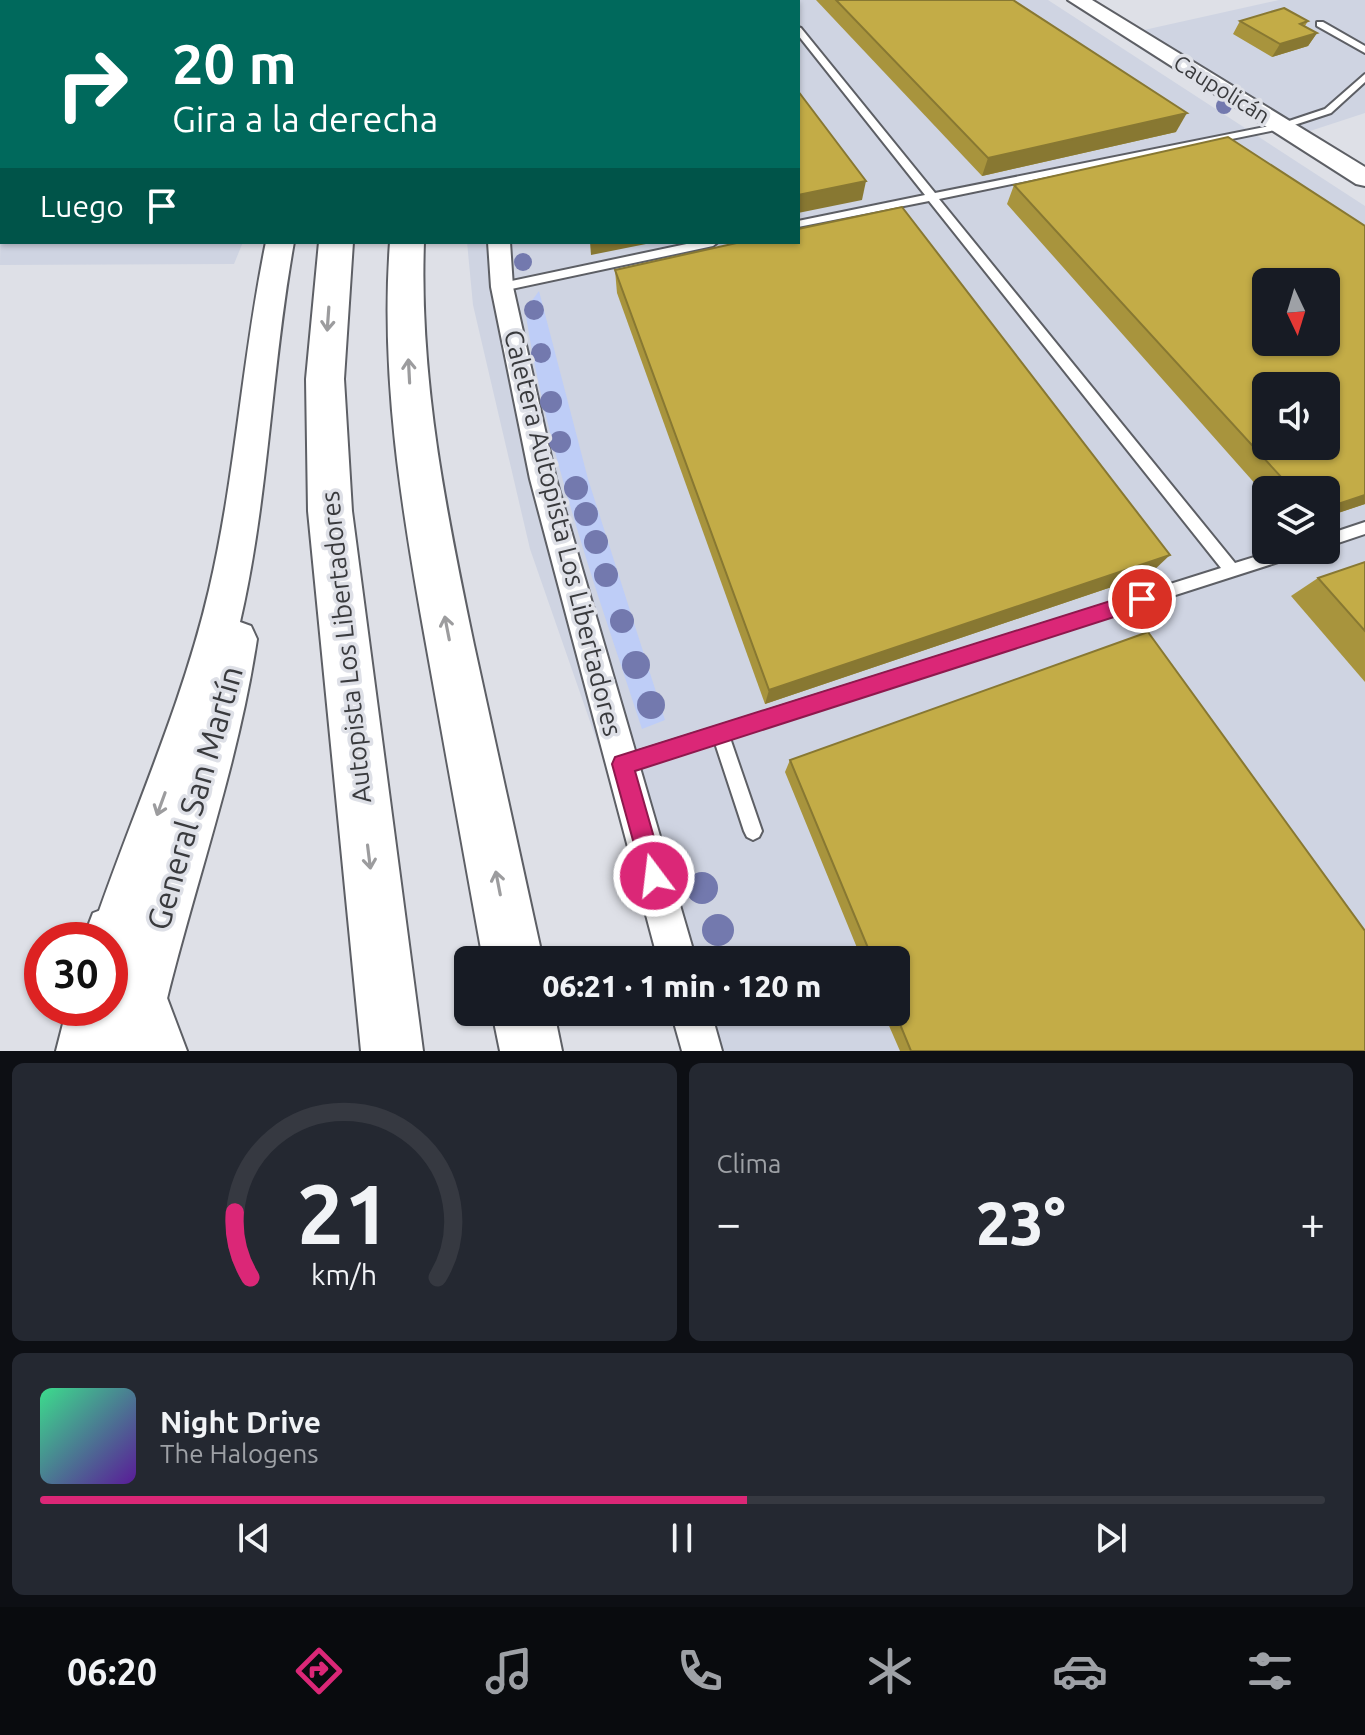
<!DOCTYPE html>
<html lang="es">
<meta charset="utf-8">
<style>
body{margin:0;font-family:Ubuntu,sans-serif;background:#242831;color:#f1f3f6;height:100vh;display:flex;flex-direction:column;font-size:30px;white-space:nowrap}
*{box-sizing:border-box;margin:0}
p{font-size:26px;color:#9ea1a6}
.icon{flex:none;width:44px;height:44px;fill:none;stroke:currentColor;stroke-width:2;stroke-linecap:round;stroke-linejoin:round}
.map{position:relative;height:1051px;overflow:hidden}
.sheet{display:flex;flex-direction:column;gap:12px;padding:12px;background:#0d0f14;flex:1}
.sheet>*{flex:none}
.banner{position:absolute;left:0px;top:0px;width:800px;height:244px;box-shadow:0 2px 6px #0004;background:#00695c;color:#fff;overflow:hidden}
.needle{width:52px;rotate:176deg}
.fabs{position:absolute;left:1252px;top:268px;display:grid;gap:16px}
.fabs a{display:grid;place-items:center;width:88px;height:88px;border-radius:12px;background:#171b24;box-shadow:0 2px 6px #0004;font-size:40px}
.speed{position:absolute;left:24px;top:922px;display:flex;gap:16px;font-size:40px;font-weight:700;text-align:center}
.speed>*{display:grid;place-content:center;width:104px;height:104px;border-radius:50%;background:#171b24;box-shadow:0 2px 6px #0004;line-height:1}
.speed .limit{border:12px solid #d22;background:#fff;color:#111}
.pin{position:absolute;display:grid;place-items:center;width:68px;height:68px;color:#fff;margin:-34px;border:4px solid #fff;border-radius:50%;box-shadow:0 2px 8px #0007}
.me{position:absolute;width:88px;margin:-44px;rotate:345deg;stroke-linejoin:round;filter:drop-shadow(0 0 6px #0008)}
.turn{display:flex;align-items:center;gap:28px;height:168px;padding:0 40px;font-size:36px}
.turn .icon{width:104px;height:104px;stroke-width:2.5}
.turn b{display:block;font-size:56px;line-height:68px}
.then{display:flex;align-items:center;height:76px;padding:0 40px;background:#0003;gap:16px;font-size:30px}
.big{font-size:60px;font-weight:800;line-height:1.1}
.sheet .widget{flex:1;display:flex;flex-direction:column;justify-content:center;gap:12px;min-width:0;padding:0 28px;border-radius:12px;background:#242831}
.sheet .dial{align-items:center;gap:0}
.dial svg{height:208px;overflow:visible;fill:none;stroke:#363941;stroke-width:7;stroke-linecap:round;text-anchor:middle}
.dial text{fill:#f1f3f6;stroke:none}
.song{display:flex;align-items:center;gap:24px}
.cover{width:96px;height:96px;border-radius:12px;background:linear-gradient(135deg,hsl(150 70% 55%),hsl(270 70% 35%))}
.played{height:8px;border-radius:4px;background:linear-gradient(90deg,#db2777 55%,#363941 55%)}
.keys{display:flex;justify-content:space-around;direction:ltr}
.heat{display:flex;justify-content:space-between;align-items:center;font-size:44px;direction:ltr}
.sheet .tiles{flex:1;display:grid;gap:12px;grid-template-columns:1fr 1fr}
.widget:last-child{grid-column:span 2}
.trip{position:absolute;left:454px;top:946px;width:456px;height:80px;border-radius:12px;background:#171b24;box-shadow:0 2px 6px #0004;font-weight:800;line-height:80px;text-align:center}
.menu{display:flex;height:128px;justify-content:space-around;align-items:center;background:#090b0e;color:#9ea1a6}
.menu .icon{width:56px;height:56px}
.menu .selected{color:#db2777}
.menu b{font-size:36px;color:#f1f3f6}
.map>svg:first-child{display:block}
.built{fill:#cfd4e2;fill-rule:evenodd}
.green{fill:#becdf7}
.lines{fill:none;stroke-linecap:round;stroke-linejoin:round}
.service-casing{stroke:#5d5f65;stroke-width:4}
.minor-casing{stroke:#5d5f65;stroke-width:4}
.tertiary-casing{stroke:#5d5f65;stroke-width:4}
.motorway-casing{stroke:#5d5f65;stroke-width:4}
.service{fill:#fff;fill-rule:evenodd}
.minor{fill:#fff;fill-rule:evenodd}
.tertiary{fill:#fff;fill-rule:evenodd}
.motorway{fill:#fff;fill-rule:evenodd}
.tree{fill:#7379ae}
.wall{fill:#a8943d}
.shaded-wall{fill:#887832}
.building{fill:#c3ac47;stroke:#887832;stroke-width:2;fill-rule:evenodd}
.oneway{stroke:#9c9c9e}
.route{fill:#db2777;stroke:#8e194d;stroke-width:2}
.labels{text-anchor:middle;stroke-width:7;stroke-linejoin:round;paint-order:stroke}
.far-street-label{font-size:22px;fill:#393a3d;stroke:#dee0e7}
.street-label{font-size:26px;fill:#393a3d;stroke:#dee0e7}
.near-street-label{font-size:32px;fill:#393a3d;stroke:#dee0e7}
</style>
<div class="map">
<svg width="1365" height="1051" viewBox="0 0 1365 1051">
<rect width="100%" height="100%" fill="#dee0e7"/>
<!-- built -->
<g class="built">
<path d="M 521,0 L 1048,0 L 1365,206 L 1365,1051 L 704,1051 L 691,1012 L 896,1012 L 896,960 L 673,960 L 530,549 L 473,305 L 467,242 L 798,242 L 798,2 ZM 1266,282 L 1326,282 L 1326,342 L 1266,342 ZM 1266,386 L 1326,386 L 1326,446 L 1266,446 ZM 1266,490 L 1326,490 L 1326,550 L 1266,550 Z"/>
<polygon points="1279,0 1365,0 1365,113 1307,132 1144,30"/>
<polygon points="2,140 2,242 243,242 234,264 0,265"/>
</g>
<!-- green -->
<path class="green" d="M 539,291 L 588,479 L 665,720 L 642,729 C 597,591 547,454 525,310 Z"/>
<g class="lines">
<defs>
<g id="service">
<polygon points="664,0 682,0 680,2 662,2"/>
<polygon points="770,0 779,0 780,2 771,2"/>
<polygon points="1317,22 1323,22 1365,46 1365,53 1317,26"/>
<polygon points="798,27 801,28 935,193 1280,124 1325,109 1365,74 1365,82 1331,113 1285,128 939,199 1235,563 1277,550 1304,550 1302,554 1297,556 730,738 762,831 759,837 753,840 747,837 744,831 715,743 623,772 617,770 615,764 617,758 1221,568 929,201 798,227 798,221 925,195 798,35"/>
<polygon points="696,242 718,242 713,246 502,291 496,287 502,283"/>
<polygon points="1365,522 1365,534 1326,547 1326,535"/>
</g>
<g id="minor">
<polygon points="488,242 510,242 513,287 556,479 696,960 658,960 530,479 491,287"/>
<polygon points="671,1012 711,1012 722,1051 682,1051"/>
</g>
<g id="tertiary">
<polygon points="1068,0 1092,0 1365,167 1365,186 1356,184"/>
<path d="M 266,242 L 294,242 C 271,368 269,497 240,622 L 251,626 L 257,639 C 236,780 184,912 155,1051 L 56,1051 L 67,1008 L 110,1008 L 110,991 L 115,1003 L 125,966 L 110,972 L 110,940 L 89,940 C 128,823 181,710 209,590 C 236,475 242,357 266,242 Z"/>
</g>
<g id="motorway">
<polygon points="415,0 441,0 414,2"/>
<polygon points="468,0 494,0 467,2"/>
<polygon points="319,242 353,242 344,379 352,511 423,1051 361,1051 308,511 306,379"/>
<path d="M 390,242 L 424,242 C 419,379 446,511 474,645 C 497,750 520,855 543,960 L 483,960 C 464,855 445,750 426,644 C 402,511 380,378 390,242 Z"/>
<polygon points="114,905 135,913 187,1051 125,1051 107,1008 110,1008 110,940 86,940 85,934 93,913"/>
<polygon points="492,1012 554,1012 562,1051 500,1051"/>
</g>
</defs>
<!-- service casing -->
<use href="#service" class="service-casing"/>
<!-- minor casing -->
<use href="#minor" class="minor-casing"/>
<!-- tertiary casing -->
<use href="#tertiary" class="tertiary-casing"/>
<!-- motorway casing -->
<use href="#motorway" class="motorway-casing"/>
<!-- service -->
<use href="#service" class="service"/>
<!-- minor -->
<use href="#minor" class="minor"/>
<!-- tertiary -->
<use href="#tertiary" class="tertiary"/>
<!-- motorway -->
<use href="#motorway" class="motorway"/>
</g>
<!-- trees -->
<g class="tree">
<circle cx="1224" cy="106" r="8"/>
<circle cx="523" cy="262" r="9"/>
<circle cx="534" cy="310" r="10"/>
<circle cx="541" cy="353" r="10"/>
<circle cx="551" cy="402" r="11"/>
<circle cx="560" cy="442" r="11"/>
<circle cx="576" cy="488" r="12"/>
<circle cx="586" cy="514" r="12"/>
<circle cx="596" cy="542" r="12"/>
<circle cx="606" cy="575" r="12"/>
<circle cx="622" cy="621" r="12"/>
<circle cx="636" cy="665" r="14"/>
<circle cx="651" cy="705" r="14"/>
<circle cx="702" cy="888" r="16"/>
<circle cx="718" cy="930" r="16"/>
</g>
<!-- wall -->
<g class="wall">
<polygon points="816,0 1013,0 1176,132 982,176"/>
<polygon points="1240,21 1308,21 1305,26 1317,33 1308,46 1272,57 1233,34"/>
<polygon points="1014,185 1365,226 1365,504 1326,517 1326,490 1266,490 1266,496 1007,204"/>
<polygon points="615,270 1150,574 765,704 617,293"/>
<polygon points="1365,562 1365,682 1291,596 1318,578"/>
<polygon points="790,760 1365,1051 900,1051 883,1012 896,1012 896,960 862,960 785,772"/>
</g>
<!-- shaded-wall -->
<g class="shaded-wall">
<polygon points="1317,33 1308,46 1272,57 1280,44"/>
<polygon points="1187,113 1176,132 982,176 988,158"/>
<polygon points="866,181 862,200 798,213 798,195"/>
<polygon points="590,242 656,242 591,255"/>
<polygon points="1365,495 1365,504 1326,517 1326,508"/>
<polygon points="1170,555 1150,574 765,704 769,690"/>
</g>
<!-- building -->
<g class="building">
<polygon points="694,0 729,0 731,2 682,2"/>
<polygon points="836,0 1013,0 1187,113 988,158"/>
<polygon points="1284,8 1308,21 1300,24 1317,33 1280,44 1240,21"/>
<polygon points="798,91 866,181 798,195"/>
<path d="M 1228,137 L 1365,226 L 1365,495 L 1326,508 L 1326,490 L 1293,490 L 1014,185 ZM 1266,282 L 1326,282 L 1326,342 L 1266,342 ZM 1266,386 L 1326,386 L 1326,446 L 1266,446 Z"/>
<polygon points="902,207 1170,555 769,690 615,270 741,242 798,242 798,229"/>
<polygon points="1365,562 1365,631 1318,578"/>
<polygon points="1148,632 1365,931 1365,1051 911,1051 895,1012 896,960 873,960 790,760"/>
</g>
<!-- one-way arrows -->
<defs><path id="oneway-shaft" d="M-6 0H5M1.5-3L5.5 0L1.5 3" fill="none" stroke-width="1.6" stroke-linecap="round" stroke-linejoin="round" transform="scale(2)"/></defs>
<g class="oneway">
<use href="#oneway-shaft" transform="translate(328 319) rotate(94)"/>
<use href="#oneway-shaft" transform="translate(409 371) rotate(-93)"/>
<use href="#oneway-shaft" transform="translate(447 628) rotate(-101)"/>
<use href="#oneway-shaft" transform="translate(161 804) rotate(110)"/>
<use href="#oneway-shaft" transform="translate(369 857) rotate(83)"/>
<use href="#oneway-shaft" transform="translate(498 883) rotate(-101)"/>
</g>
<!-- route -->
<polygon class="route" points="1142,591 1149,593 1151,599 1149,606 1142,608 635,771 665,876 662,884 654,888 645,884 612,764 615,757"/>
<g class="labels">
<!-- far-street labels -->
<g class="far-street-label">
<text transform="translate(1222 89) rotate(32)" y="8">Caupolicán</text>
</g>
<!-- street labels -->
<g class="street-label">
<text transform="translate(563 533) rotate(76)" y="9">Caletera Autopista Los Libertadores</text>
<text transform="translate(346 647) rotate(-96)" y="9">Autopista Los Libertadores</text>
</g>
<!-- near-street labels -->
<g class="near-street-label">
<text transform="translate(195 798) rotate(-74)" y="11">General San Martín</text>
</g>
</g>
</svg>
<div class="fabs">
<a><svg class="needle" viewBox="-14 -14 28 28"><path d="M0-13l5 13h-10z" fill="#e53935"/><path d="M0 13l5-13h-10z" fill="#9ea1a6"/></svg></a>
<a><svg class="icon" aria-label="sound" viewBox="0 0 24 24"><path d="M4 9h4l5-4v14l-5-4H4zM17 9q2 3 0 6"/></svg></a>
<a><svg class="icon" aria-label="layers" viewBox="0 0 24 24"><path d="M12 4l9 5-9 5-9-5zM3 14l9 5 9-5"/></svg></a>
</div>
<div class="speed"><div class="limit">30</div></div>
<div class="pin" style="left:1142px;top:599px;background:#d93025"><svg class="icon" aria-label="arrive" viewBox="0 0 24 24"><path d="M6 21V4h12l-3 4 3 4H6"/></svg></div>
<svg class="me" style="left:654px;top:876px" viewBox="-20 -20 40 40"><circle r="17" fill="#db2777" stroke="#fff" stroke-width="3"/><path d="M0-11L8 9 0 5-8 9z" fill="#fff"/></svg>
<div class="trip">06:21 · 1 min · 120 m</div>
<div class="banner">
<div class="turn"><svg class="icon" aria-label="right" viewBox="0 0 24 24"><path d="M7 20v-9h11M14 6l5 5-5 5"/></svg><div><b>20 m</b>Gira a la derecha</div></div>
<div class="then">Luego<svg class="icon" aria-label="arrive" viewBox="0 0 24 24"><path d="M6 21V4h12l-3 4 3 4H6"/></svg></div>
</div>
</div>
<section class="sheet">
<div class="tiles">
<div class="widget dial"><svg viewBox="0 0 100 80">
<path d="M14 69A42 42 0 1 1 86 69"/>
<path d="M14 69A42 42 0 0 1 8 44" stroke="#db2777"/>
<text x="50" y="56" font-size="32" font-weight="700">21</text>
<text x="50" y="72" font-size="11">km/h</text>
</svg></div>
<div class="widget"><p>Clima</p>
<div class="heat"><a>−</a><b class="big">23°</b><a>+</a></div>
</div>
<div class="widget">
<div class="song"><i class="cover"></i><div><b>Night Drive</b><p>The Halogens</p></div></div>
<div class="played"></div>
<div class="keys"><svg class="icon" aria-label="previous" viewBox="0 0 24 24"><path d="M18 5L8 12l10 7zM5 5v14"/></svg><svg class="icon" aria-label="pause" viewBox="0 0 24 24"><path d="M8 5v14M16 5v14"/></svg><svg class="icon" aria-label="next" viewBox="0 0 24 24"><path d="M6 5l10 7-10 7zM19 5v14"/></svg></div>
</div>
</div>
</section>
<nav class="menu">
<b>06:20</b>
<svg class="icon selected" aria-label="directions" viewBox="0 0 24 24"><path d="M12 3l9 9-9 9-9-9zM9 14v-3h6M13 9l2 2-2 2"/></svg>
<svg class="icon" aria-label="music" viewBox="0 0 24 24"><path d="M9 18V5l10-2v13"/><circle cx="6" cy="18" r="3"/><circle cx="16" cy="16" r="3"/></svg>
<svg class="icon" aria-label="phone" viewBox="0 0 24 24"><path d="M5 4h4l2 5-3 2q2 4 5 5l2-3 5 2v4C11 20 4 13 5 4z"/></svg>
<svg class="icon" aria-label="climate" viewBox="0 0 24 24"><path d="M12 3v18M4 7l16 10M4 17L20 7"/></svg>
<svg class="icon" aria-label="car" viewBox="0 0 24 24"><path d="M5 17H2v-5l4-1 3-4h7l3 4 3 1v5h-3M9 17h6M6 11h13"/><circle cx="7" cy="17" r="2"/><circle cx="17" cy="17" r="2"/></svg>
<svg class="icon" aria-label="filters" viewBox="0 0 24 24"><path d="M4 7h16M4 17h16"/><circle cx="9" cy="7" r="2"/><circle cx="15" cy="17" r="2"/></svg>
</nav>
